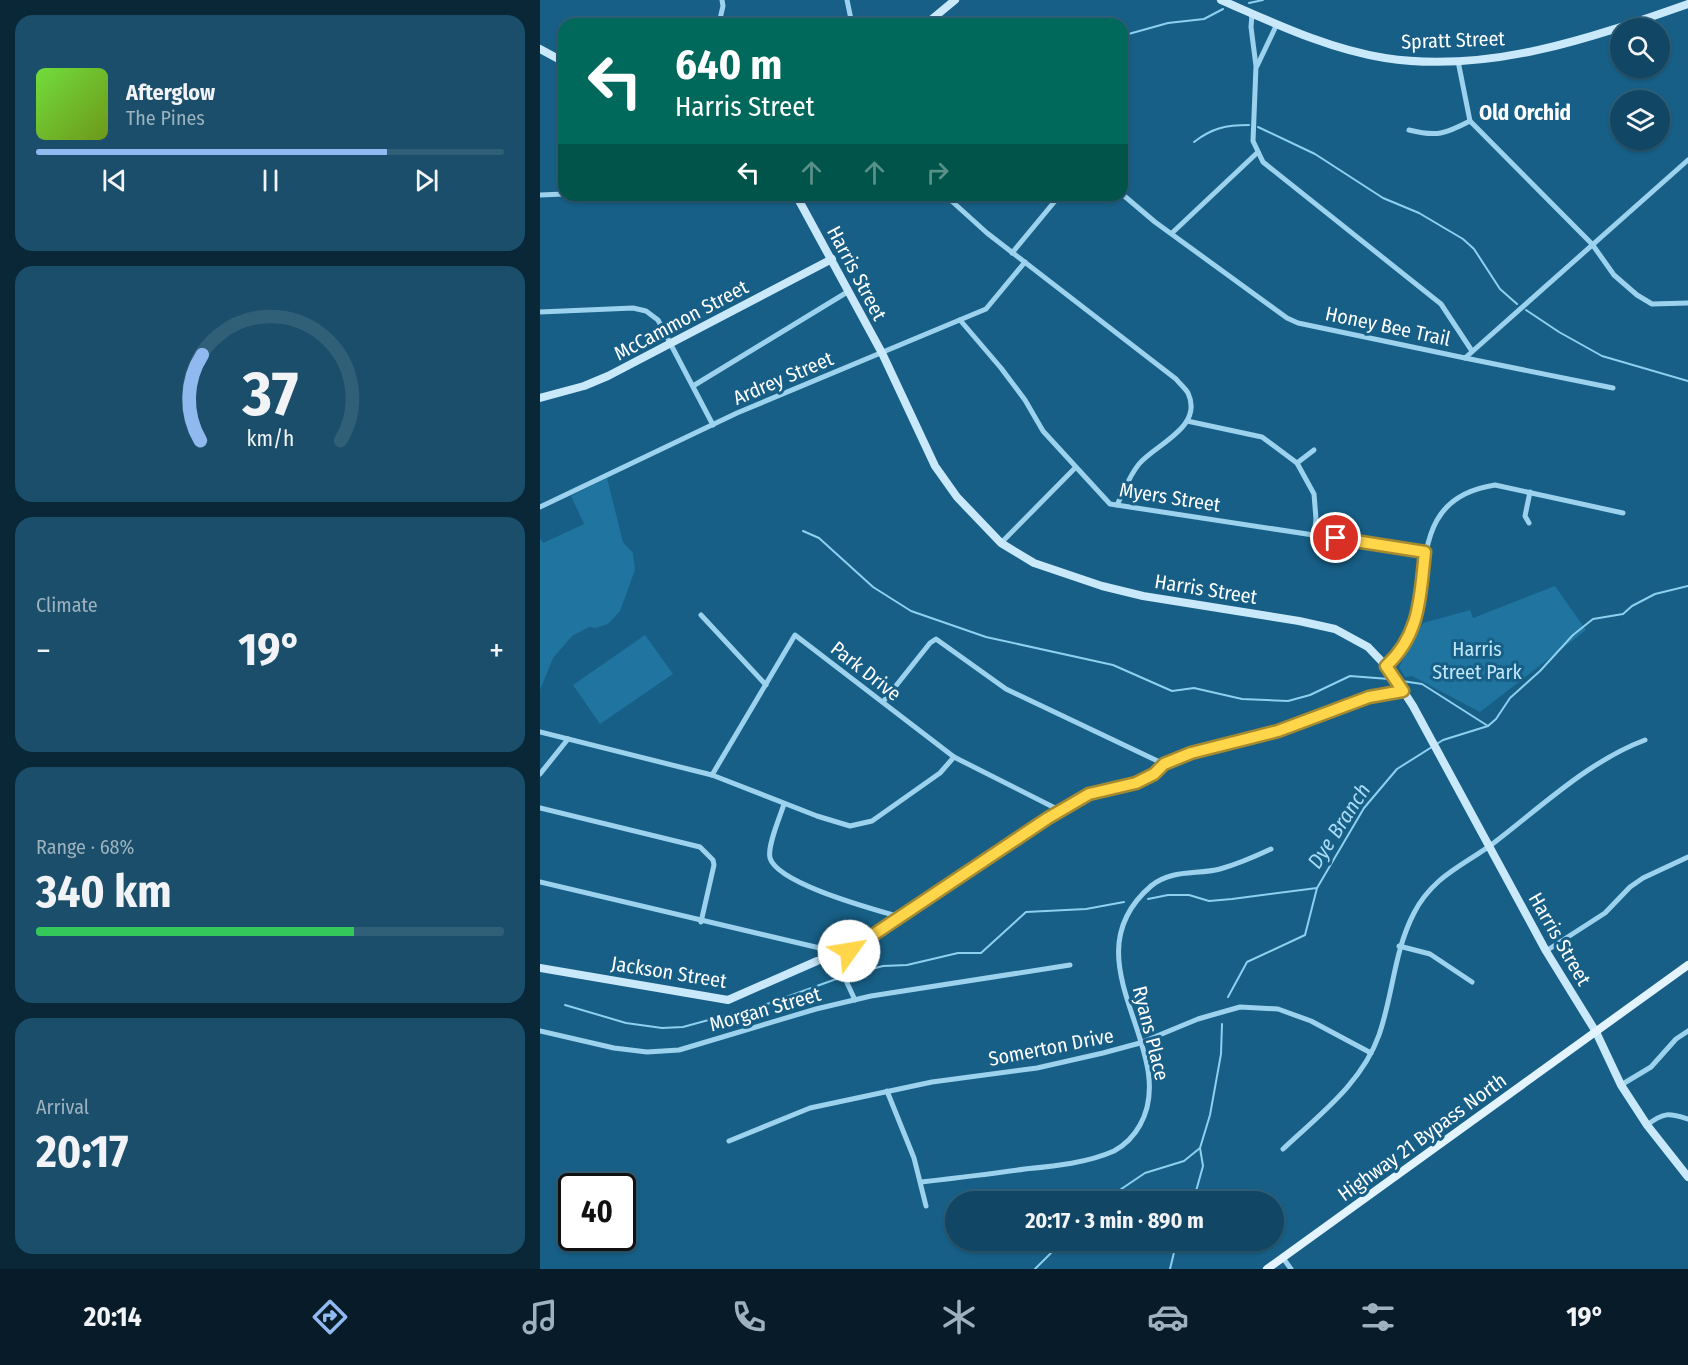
<!DOCTYPE html>
<meta charset="utf-8">
<style>
body{margin:0;font-family:"Fira Sans Condensed",sans-serif;background:#1a4e6a;color:#f1f3f6;height:100vh;display:flex;flex-direction:column;font-size:22px;white-space:nowrap}
*{box-sizing:border-box;margin:0}
p{font-size:20px;color:#9cb2bf}
.icon{flex:none;width:33px;height:33px;fill:none;stroke:currentColor;stroke-width:2;stroke-linecap:round;stroke-linejoin:round}
.map{position:relative;flex:1;overflow:hidden}
.sheet{display:flex;flex-direction:column;gap:15px;padding:15px;background:#092737;width:540px}
.sheet>*{flex:none}
.top-card{position:absolute;left:18px;top:18px;width:570px;height:183px;border-radius:18px;box-shadow:0 2px 4px #0004,0 0 0 2px #305f78;background:#00695c;color:#fff;overflow:hidden}
.tools{position:absolute;left:1070px;top:18px;display:grid;gap:12px}
.tools a{display:grid;place-items:center;width:60px;height:60px;border-radius:50%;background:#114764;box-shadow:0 2px 4px #0004,0 0 0 2px #305f78;font-size:30px}
.speed{position:absolute;left:18px;top:1173px;display:flex;gap:12px;font-size:30px;font-weight:700;text-align:center}
.speed>*{display:grid;place-content:center;width:78px;height:78px;border-radius:50%;background:#114764;box-shadow:0 2px 4px #0004,0 0 0 2px #305f78;line-height:1}
.speed .limit{border:3px solid #111;border-radius:9px;background:#fff;color:#111}
.pin{position:absolute;display:grid;place-items:center;width:51px;height:51px;color:#fff;margin:-26px;border:3px solid #fff;border-radius:50%;box-shadow:0 2px 6px #0007}
.me{position:absolute;width:66px;margin:-33px;rotate:58deg;stroke-linejoin:round;filter:drop-shadow(0 0 4px #0008)}
.turn{display:flex;align-items:center;gap:21px;height:126px;padding:0 18px;font-size:27px}
.turn .icon{width:78px;height:78px;stroke-width:2.5}
.turn b{display:block;font-size:42px;line-height:51px}
.lanes{display:flex;align-items:center;height:57px;padding:0 18px;background:#0003;justify-content:center;gap:30px;direction:ltr}
.lanes .off{opacity:.35}
.big{font-size:45px;font-weight:700;line-height:1.1}
.sheet .tile{flex:1;display:flex;flex-direction:column;justify-content:center;gap:9px;min-width:0;padding:0 21px;border-radius:18px;background:#1a4e6a}
.sheet .dial{align-items:center;gap:0}
.dial svg{height:156px;overflow:visible;fill:none;stroke:#305f78;stroke-width:7;stroke-linecap:round;text-anchor:middle}
.dial text{fill:#f1f3f6;stroke:none}
.song{display:flex;align-items:center;gap:18px}
.cover{width:72px;height:72px;border-radius:9px;background:linear-gradient(135deg,hsl(100 70% 55%),hsl(80 70% 35%))}
.played{height:6px;border-radius:3px;background:linear-gradient(90deg,#90b9f0 75%,#305f78 75%)}
.keys{display:flex;justify-content:space-around;direction:ltr}
.heat{display:flex;justify-content:space-between;align-items:center;font-size:33px;direction:ltr}
.charge{height:9px;border-radius:4px;background:linear-gradient(90deg,#34c759 68%,#305f78 0)}
.trip{position:absolute;left:405px;top:1191px;width:339px;height:60px;border-radius:30px;background:#114764;box-shadow:0 2px 4px #0004,0 0 0 2px #305f78;font-weight:700;line-height:60px;text-align:center}
.tabs{display:flex;height:96px;justify-content:space-around;align-items:center;background:#071c28;color:#9cb2bf}
.tabs .icon{width:42px;height:42px}
.tabs .selected{color:#90b9f0}
.tabs b{font-size:27px;color:#f1f3f6}
main{display:flex;flex:1;min-height:0}
.map>svg:first-child{display:block}
.green{fill:#1f74a0}
.lines{fill:none;stroke-linecap:round;stroke-linejoin:round}
.stream{stroke:#8ed0f0;stroke-width:2}
.street{stroke:#9cd2ee;stroke-width:5}
.secondary{stroke:#c9e8fa;stroke-width:8}
.primary{stroke:#e3f4ff;stroke-width:8}
.route-casing{stroke:#a68a30;stroke-width:15}
.route{stroke:#ffd54a;stroke-width:10}
.labels{text-anchor:middle;stroke-width:6;stroke-linejoin:round;paint-order:stroke}
.street-label{font-size:20px;fill:#fff;stroke:#175f86}
.park-label{font-size:20px;fill:#c2e7fa;stroke:#175f86}
.neighbourhood-label{font-size:21px;font-weight:bold;fill:#fff;stroke:#175f86}
.water-label{font-size:21px;font-style:italic;fill:#a8dbf5;stroke:#175f86}
</style>
<main>
<section class="sheet">
<div class="tile">
<div class="song"><i class="cover"></i><div><b>Afterglow</b><p>The Pines</p></div></div>
<div class="played"></div>
<div class="keys"><svg class="icon" aria-label="previous" viewBox="0 0 24 24"><path d="M18 5L8 12l10 7zM5 5v14"/></svg><svg class="icon" aria-label="pause" viewBox="0 0 24 24"><path d="M8 5v14M16 5v14"/></svg><svg class="icon" aria-label="next" viewBox="0 0 24 24"><path d="M6 5l10 7-10 7zM19 5v14"/></svg></div>
</div>
<div class="tile dial"><svg viewBox="0 0 100 80">
<path d="M14 69A42 42 0 1 1 86 69"/>
<path d="M14 69A42 42 0 0 1 15 25" stroke="#90b9f0"/>
<text x="50" y="56" font-size="32" font-weight="700">37</text>
<text x="50" y="72" font-size="11">km/h</text>
</svg></div>
<div class="tile"><p>Climate</p>
<div class="heat"><a>−</a><b class="big">19°</b><a>+</a></div>
</div>
<div class="tile"><p>Range · 68%</p><b class="big">340 km</b><div class="charge"></div></div>
<div class="tile"><p>Arrival</p><b class="big">20:17</b></div>
</section>
<div class="map">
<svg width="1148" height="1269" viewBox="0 0 1148 1269">
<rect width="100%" height="100%" fill="#175f86"/>
<!-- green -->
<g class="green">
<polygon points="67,478 83,542 93,553 95,570 80,611 68,624 55,628 49,627 32,636 13,658 0,690 0,538 3,543 44,524 31,496"/>
<polygon points="1015,586 1046,630 940,712 872,676 865,677 859,667 883,623 930,610 933,618"/>
<polygon points="105,635 133,674 60,724 33,685"/>
</g>
<g class="lines">
<!-- stream -->
<g class="stream">
<polyline points="709,3 723,0"/>
<polyline points="585,35 628,23 664,19 683,9"/>
<polyline points="718,127 775,154 843,198 879,213 923,239 934,249 960,289 977,304"/>
<path d="M 654,142 C 672,128 686,125 709,125"/>
<polyline points="986,310 1019,332 1062,356 1148,381"/>
<polyline points="263,531 279,538 333,587 371,611 446,637 573,665 632,691 654,688 702,699 748,701 770,695 810,676 849,679"/>
<polyline points="862,681 882,684 948,726"/>
<polyline points="608,899 628,895 649,895 669,901 692,899 777,888"/>
<polyline points="309,975 343,966 367,965 418,953 441,953 486,912 546,909 584,902"/>
<polyline points="688,997 707,962 765,935 777,888 824,808 857,769 903,740 948,726 956,719 970,698 1000,671 1033,635 1053,619 1083,614 1092,606 1115,594 1148,586"/>
<polyline points="25,1005 86,1023 122,1028 143,1027 227,1004 299,978"/>
<polyline points="562,1202 605,1173 644,1161 660,1148"/>
<polyline points="653,1202 663,1166 660,1148 670,1115 681,1054 682,1024"/>
<polyline points="495,1269 524,1240"/>
<polyline points="630,1269 637,1240"/>
</g>
<!-- street -->
<g class="street">
<polyline points="307,0 312,24"/>
<polyline points="712,14 711,27 716,66 713,141 723,162 901,304 932,351"/>
<polyline points="180,19 183,6 182,0"/>
<polyline points="918,61 930,121 1052,244 1074,275 1097,295 1112,304 1148,303"/>
<polyline points="717,66 737,24"/>
<path d="M 869,130 C 897,137 905,134 930,121"/>
<polyline points="582,194 615,222 747,318 758,323 925,358 1148,160"/>
<polyline points="0,195 24,194"/>
<path d="M 405,195 L 447,233 L 636,379 C 639,383 645,388 648,393 C 664,427 616,444 599,464 C 589,476 584,491 577,505"/>
<polyline points="632,233 718,152"/>
<polyline points="472,253 520,195"/>
<polyline points="0,312 93,308 106,311 118,320 173,425"/>
<polyline points="420,320 461,368 485,400 503,431 570,504 885,552"/>
<polyline points="925,358 1073,388"/>
<polyline points="153,386 309,291"/>
<polyline points="647,421 722,437 757,463 774,494 776,519 774,535"/>
<polyline points="757,463 774,450"/>
<polyline points="0,507 197,413 446,309 485,262"/>
<polyline points="989,523 985,516 990,492"/>
<polyline points="461,543 535,468"/>
<polyline points="161,615 226,685"/>
<path d="M 846,666 C 857,656 867,643 873,629 C 878,618 878,605 880,593 C 887,539 890,495 955,485 L 1083,513"/>
<polyline points="343,702 390,643 396,639 466,689 624,764"/>
<polyline points="0,732 172,775 277,816 310,826 332,821 400,773 414,757"/>
<polyline points="0,774 28,739"/>
<polyline points="172,775 255,635 414,757 521,811"/>
<path d="M 244,804 C 240,817 227,846 230,858 C 238,884 333,909 360,917"/>
<polyline points="0,808 160,847 173,860 174,865 161,922"/>
<polyline points="0,882 284,949 294,955 315,1000"/>
<polyline points="859,946 890,954 932,982"/>
<polyline points="1006,951 1065,913 1090,887 1103,878 1148,857"/>
<polyline points="0,1031 74,1048 107,1052 139,1050 276,1009 331,996 530,965"/>
<polyline points="1081,1085 1111,1067 1136,1039 1148,1031"/>
<polyline points="347,1091 374,1158 386,1206"/>
<path d="M 1107,1125 C 1124,1112 1129,1113 1148,1119"/>
<polyline points="189,1141 270,1108 392,1082 497,1068 563,1053 600,1043 658,1019 700,1007 738,1009 771,1021 831,1053"/>
<path d="M 743,1149 C 779,1115 822,1083 839,1035 C 853,995 854,951 874,913 C 880,901 889,890 899,881 C 916,866 937,856 955,842 C 1002,806 1049,761 1105,740"/>
<path d="M 381,1182 C 416,1178 450,1174 485,1169 C 515,1166 547,1163 574,1151 C 585,1145 594,1136 600,1125 C 642,1050 525,960 611,886 C 631,869 657,875 680,869 C 698,864 714,857 731,849"/>
<polyline points="743,1258 751,1269"/>
</g>
<!-- secondary -->
<g class="secondary">
<path d="M 681,0 C 734,23 788,49 845,58 C 949,74 1051,38 1148,4"/>
<polyline points="386,24 415,0"/>
<polyline points="0,49 24,62"/>
<polyline points="256,195 342,353 395,466 417,497 461,543 494,563 562,586 603,596 759,621 795,629 828,647 849,669 873,706 1006,951 1056,1032 1081,1085 1107,1125 1148,1177"/>
<polyline points="0,398 44,386 68,376 292,259"/>
<polyline points="0,968 188,1000 277,961 310,951 508,818 549,794 596,783 614,774 624,764 651,753 738,731 829,697 863,691"/>
</g>
<!-- primary -->
<polyline class="primary" points="727,1269 1148,965"/>
</g>
<g class="lines">
<defs>
<path id="route" d="M 309,951 L 508,818 L 549,794 L 596,783 L 614,774 L 624,764 L 651,753 L 738,731 L 829,697 L 863,691 L 846,666 C 881,634 880,595 885,552 L 796,538"/>
</defs>
<!-- route casing -->
<use href="#route" class="route-casing"/>
<!-- route -->
<use href="#route" class="route"/>
</g>
<g class="labels">
<!-- street labels -->
<g class="street-label">
<text transform="translate(913 40) rotate(-2)" y="7">Spratt Street</text>
<text transform="translate(317 273) rotate(62)" y="7">Harris Street</text>
<text transform="translate(141 320) rotate(-28)" y="7">McCammon Street</text>
<text transform="translate(848 326) rotate(12)" y="7">Honey Bee Trail</text>
<text transform="translate(243 378) rotate(-23)" y="7">Ardrey Street</text>
<text transform="translate(630 497) rotate(9)" y="7">Myers Street</text>
<text transform="translate(666 589) rotate(9)" y="7">Harris Street</text>
<text transform="translate(326 671) rotate(38)" y="7">Park Drive</text>
<text transform="translate(1020 939) rotate(60)" y="7">Harris Street</text>
<text transform="translate(129 972) rotate(9)" y="7">Jackson Street</text>
<text transform="translate(225 1009) rotate(-16)" y="7">Morgan Street</text>
<text transform="translate(611 1033) rotate(76)" y="7">Ryans Place</text>
<text transform="translate(511 1047) rotate(-11)" y="7">Somerton Drive</text>
<text transform="translate(882 1137) rotate(-36)" y="7">Highway 21 Bypass North</text>
</g>
<!-- park labels -->
<g class="park-label">
<text x="937" y="656">Harris<tspan x="937" dy="23">Street Park</tspan></text>
</g>
<!-- neighbourhood labels -->
<g class="neighbourhood-label">
<text x="985" y="120">Old Orchid</text>
</g>
<!-- water labels -->
<g class="water-label">
<text transform="translate(799 826) rotate(-57)" y="7">Dye Branch</text>
</g>
</g>
</svg>
<div class="tools">
<a><svg class="icon" aria-label="search" viewBox="0 0 24 24"><circle cx="10" cy="10" r="6"/><path d="M15 15l6 6"/></svg></a>
<a><svg class="icon" aria-label="layers" viewBox="0 0 24 24"><path d="M12 4l9 5-9 5-9-5zM3 14l9 5 9-5"/></svg></a>
</div>
<div class="speed"><div class="limit">40</div></div>
<div class="pin" style="left:796px;top:538px;background:#d93025"><svg class="icon" aria-label="arrive" viewBox="0 0 24 24"><path d="M6 21V4h12l-3 4 3 4H6"/></svg></div>
<svg class="me" style="left:309px;top:951px" viewBox="-20 -20 40 40"><circle r="19" fill="#fff"/><path d="M0-13L10 11 0 6-10 11z" fill="#ffd54a"/></svg>
<div class="trip">20:17 · 3 min · 890 m</div>
<div class="top-card">
<div class="turn"><svg class="icon" aria-label="left" viewBox="0 0 24 24"><path d="M17 20v-9H6M10 6l-5 5 5 5"/></svg><div><b>640 m</b>Harris Street</div></div>
<div class="lanes"><svg class="icon" aria-label="left" viewBox="0 0 24 24"><path d="M17 20v-9H6M10 6l-5 5 5 5"/></svg><svg class="icon off" aria-label="ahead" viewBox="0 0 24 24"><path d="M12 20V5M6 11l6-6 6 6"/></svg><svg class="icon off" aria-label="ahead" viewBox="0 0 24 24"><path d="M12 20V5M6 11l6-6 6 6"/></svg><svg class="icon off" aria-label="right" viewBox="0 0 24 24"><path d="M7 20v-9h11M14 6l5 5-5 5"/></svg></div>
</div>
</div>
</main>
<nav class="tabs">
<b>20:14</b>
<svg class="icon selected" aria-label="directions" viewBox="0 0 24 24"><path d="M12 3l9 9-9 9-9-9zM9 14v-3h6M13 9l2 2-2 2"/></svg>
<svg class="icon" aria-label="music" viewBox="0 0 24 24"><path d="M9 18V5l10-2v13"/><circle cx="6" cy="18" r="3"/><circle cx="16" cy="16" r="3"/></svg>
<svg class="icon" aria-label="phone" viewBox="0 0 24 24"><path d="M5 4h4l2 5-3 2q2 4 5 5l2-3 5 2v4C11 20 4 13 5 4z"/></svg>
<svg class="icon" aria-label="climate" viewBox="0 0 24 24"><path d="M12 3v18M4 7l16 10M4 17L20 7"/></svg>
<svg class="icon" aria-label="car" viewBox="0 0 24 24"><path d="M5 17H2v-5l4-1 3-4h7l3 4 3 1v5h-3M9 17h6M6 11h13"/><circle cx="7" cy="17" r="2"/><circle cx="17" cy="17" r="2"/></svg>
<svg class="icon" aria-label="filters" viewBox="0 0 24 24"><path d="M4 7h16M4 17h16"/><circle cx="9" cy="7" r="2"/><circle cx="15" cy="17" r="2"/></svg>
<b>19°</b>
</nav>
